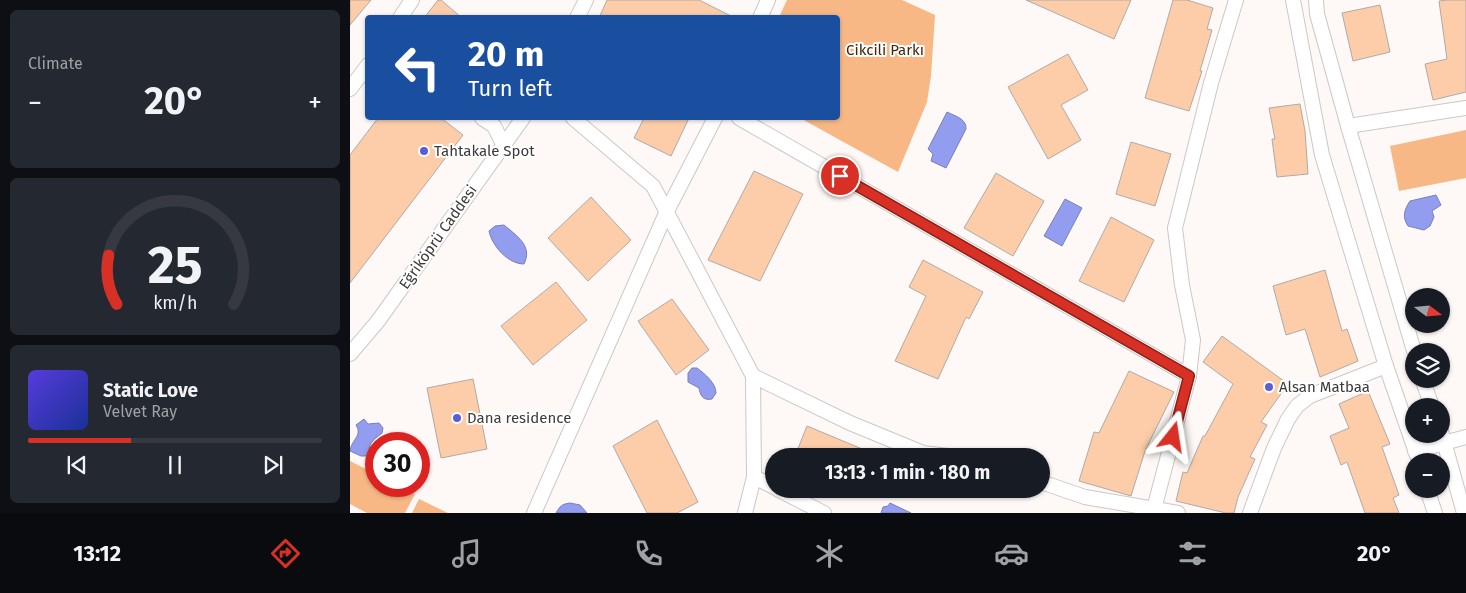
<!DOCTYPE html>
<meta charset="utf-8">
<style>
body{margin:0;font-family:"Fira Sans",sans-serif;background:#242831;color:#f1f3f6;height:100vh;display:flex;flex-direction:column;font-size:19px;white-space:nowrap}
*{box-sizing:border-box;margin:0}
p{font-size:16px;color:#9ea1a6}
.icon{flex:none;width:28px;height:28px;fill:none;stroke:currentColor;stroke-width:2;stroke-linecap:round;stroke-linejoin:round}
.map{position:relative;flex:1;overflow:hidden}
.drawer{display:flex;flex-direction:column;gap:10px;padding:10px;background:#0d0f14;width:350px}
.drawer>*{flex:none}
.banner{position:absolute;left:15px;top:15px;width:475px;height:105px;border-radius:5px;box-shadow:0 1px 4px #0004;background:#1a4fa0;color:#fff;overflow:hidden}
.needle{width:32px;rotate:106deg}
.fabs{position:absolute;left:1055px;top:288px;display:grid;gap:10px}
.fabs a{display:grid;place-items:center;width:45px;height:45px;border-radius:50%;background:#171b24;box-shadow:0 1px 4px #0004;font-size:25px}
.speed{position:absolute;left:15px;top:432px;display:flex;gap:10px;font-size:25px;font-weight:700;text-align:center}
.speed>*{display:grid;place-content:center;width:65px;height:65px;border-radius:50%;background:#171b24;box-shadow:0 1px 4px #0004;line-height:1}
.speed .limit{border:8px solid #d22;background:#fff;color:#111}
.pin{position:absolute;display:grid;place-items:center;width:42px;height:42px;color:#fff;margin:-21px;border:2px solid #fff;border-radius:50%;box-shadow:0 1px 5px #0007}
.me{position:absolute;width:55px;margin:-28px;rotate:15deg;stroke-linejoin:round;filter:drop-shadow(0 0 4px #0008)}
.turn{display:flex;align-items:center;gap:18px;height:105px;padding:0 20px;font-size:22px}
.turn .icon{width:65px;height:65px;stroke-width:2.5}
.turn b{display:block;font-size:35px;line-height:42px}
.big{font-size:38px;font-weight:700;line-height:1.1}
.drawer .widget{flex:1;display:flex;flex-direction:column;justify-content:center;gap:8px;min-width:0;padding:0 18px;border-radius:8px;background:#242831}
.drawer .dial{align-items:center;gap:0}
.dial svg{height:130px;overflow:visible;fill:none;stroke:#363941;stroke-width:7;stroke-linecap:round;text-anchor:middle}
.dial text{fill:#f1f3f6;stroke:none}
.song{display:flex;align-items:center;gap:15px}
.cover{width:60px;height:60px;border-radius:8px;background:linear-gradient(135deg,hsl(250 70% 55%),hsl(230 70% 35%))}
.played{height:5px;border-radius:2px;background:linear-gradient(90deg,#d93025 35%,#363941 35%)}
.keys{display:flex;justify-content:space-around;direction:ltr}
.heat{display:flex;justify-content:space-between;align-items:center;font-size:28px;direction:ltr}
.trip{position:absolute;left:415px;top:448px;width:285px;height:50px;border-radius:25px;background:#171b24;box-shadow:0 1px 4px #0004;font-weight:700;line-height:50px;text-align:center}
.tabs{display:flex;height:80px;justify-content:space-around;align-items:center;background:#090b0e;color:#9ea1a6}
.tabs .icon{width:35px;height:35px}
.tabs .active{color:#d93025}
.tabs b{font-size:22px;color:#f1f3f6}
main{display:flex;flex:1;min-height:0}
.map>svg:first-child{display:block}
.green{fill:#f7b886}
.water{fill:#929df0;stroke:#7880b9}
.building{fill:#fdcda9;stroke:#afaaa7}
.lines{fill:none;stroke-linecap:round;stroke-linejoin:round}
.street-casing{stroke:#cdc8c5;stroke-width:16}
.street{stroke:#fff;stroke-width:14}
.route-casing{stroke:#8d1f18;stroke-width:12}
.route{stroke:#d93025;stroke-width:9}
.poi-dot{fill:#5a5ed6;stroke:#fff;stroke-width:2}
.labels{text-anchor:middle;stroke-width:4;stroke-linejoin:round;paint-order:stroke}
.park-label{font-size:15px;fill:#432509;stroke:#fff}
.poi-label{font-size:15px;fill:#3d3b3a;stroke:#fff;text-anchor:start}
.street-label{font-size:15px;fill:#3d3b3a;stroke:#fff}
</style>
<main>
<section class="drawer">
<div class="widget"><p>Climate</p>
<div class="heat"><a>−</a><b class="big">20°</b><a>+</a></div>
</div>
<div class="widget dial"><svg viewBox="0 0 100 80">
<path d="M14 69A42 42 0 1 1 86 69"/>
<path d="M14 69A42 42 0 0 1 9 39" stroke="#d93025"/>
<text x="50" y="56" font-size="32" font-weight="700">25</text>
<text x="50" y="72" font-size="11">km/h</text>
</svg></div>
<div class="widget">
<div class="song"><i class="cover"></i><div><b>Static Love</b><p>Velvet Ray</p></div></div>
<div class="played"></div>
<div class="keys"><svg class="icon" aria-label="previous" viewBox="0 0 24 24"><path d="M18 5L8 12l10 7zM5 5v14"/></svg><svg class="icon" aria-label="pause" viewBox="0 0 24 24"><path d="M8 5v14M16 5v14"/></svg><svg class="icon" aria-label="next" viewBox="0 0 24 24"><path d="M6 5l10 7-10 7zM19 5v14"/></svg></div>
</div>
</section>
<div class="map">
<svg width="1116" height="513" viewBox="0 0 1116 513">
<rect width="100%" height="100%" fill="#fef9f6"/>
<!-- green -->
<g class="green">
<polygon points="437,0 552,0 585,15 581,76 577,102 548,172 450,118 488,118 488,18 429,17"/>
<polygon points="1116,130 1116,178 1049,191 1040,146"/>
<polygon points="0,461 26,474 26,486 50,486 65,494 55,513 17,513 0,504"/>
<polygon points="69,499 98,513 62,513"/>
</g>
<!-- water -->
<g class="water">
<path d="M 597,112 C 605,116 617,119 616,129 L 596,168 L 581,161 L 583,154 L 578,149 Z"/>
<path d="M 1086,195 L 1091,205 L 1082,211 L 1084,217 L 1080,226 L 1074,230 L 1058,226 C 1052,217 1054,210 1060,201 Z"/>
<polygon points="715,199 732,208 712,246 694,236"/>
<path d="M 154,225 C 167,236 183,246 174,264 C 158,264 142,246 139,231 L 145,226 Z"/>
<path d="M 342,368 L 347,368 C 355,374 366,383 366,393 L 362,399 C 353,401 350,395 349,388 L 338,382 L 338,373 Z"/>
<path d="M 14,419 L 18,424 L 29,423 L 33,428 L 32,433 C 25,439 19,441 19,452 L 16,456 L 11,456 L 0,451 C 1,440 13,436 6,425 Z"/>
<path d="M 220,503 L 230,505 L 237,513 L 206,513 C 210,506 212,504 220,503 Z"/>
<polygon points="540,503 561,513 531,513 533,507 538,506"/>
</g>
<!-- building -->
<g class="building">
<polygon points="0,0 21,0 0,25"/>
<polygon points="88,0 91,0 112,18 74,18"/>
<polygon points="257,0 349,0 385,18 249,18"/>
<polygon points="676,0 781,0 764,39"/>
<polygon points="823,0 837,0 863,8 857,29 862,30 850,71 852,71 839,111 795,98"/>
<polygon points="1097,0 1116,0 1116,92 1083,100 1075,64 1097,59 1089,1"/>
<polygon points="1030,5 1040,52 1003,61 992,13"/>
<polygon points="718,54 738,90 711,105 731,140 698,159 658,87"/>
<polygon points="950,104 955,131 958,174 927,177 922,139 925,139 919,108"/>
<polygon points="28,118 91,118 113,135 0,283 0,155"/>
<polygon points="294,118 339,118 321,156 284,138"/>
<polygon points="781,142 821,154 805,206 766,194"/>
<polygon points="404,171 453,194 410,281 358,260"/>
<polygon points="646,173 694,201 663,256 614,228"/>
<polygon points="241,197 281,240 238,281 198,238"/>
<polygon points="761,217 804,240 774,302 729,281"/>
<polygon points="573,260 633,292 619,319 616,317 588,379 545,361 576,296 559,287"/>
<polygon points="975,270 992,331 997,329 1008,361 970,377 955,329 936,335 923,286"/>
<polygon points="206,282 237,320 183,365 151,326"/>
<polygon points="322,299 359,350 326,375 288,321"/>
<polygon points="872,336 938,384 911,422 917,425 900,457 905,459 888,497 884,513 876,513 826,501 833,472 837,473 853,436 855,436 883,384 853,362"/>
<polygon points="779,371 824,392 795,451 781,496 729,481 744,432 749,433"/>
<polygon points="123,379 137,449 91,458 77,388"/>
<polygon points="1018,391 1040,444 1032,447 1049,495 1043,498 1049,513 1015,513 997,462 991,465 980,436 999,428 989,404"/>
<polygon points="307,420 348,502 327,513 297,513 263,446"/>
<polygon points="457,426 529,456 445,456"/>
</g>
<g class="lines">
<defs>
<g id="street">
<polyline points="943,0 972,155 1036,366 1069,461"/>
<polyline points="966,0 967,14 998,126 1064,351"/>
<polyline points="50,18 62,0"/>
<polyline points="227,18 236,0"/>
<polyline points="410,18 418,0"/>
<polyline points="0,89 18,65"/>
<polyline points="132,118 144,126 153,144"/>
<polyline points="223,118 303,186 403,376 404,477 395,513"/>
<polyline points="389,118 839,376"/>
<polyline points="998,126 1116,108"/>
<polyline points="0,354 28,321 173,118"/>
<polyline points="403,376 500,423 573,453 598,456"/>
<polyline points="1072,379 1082,406"/>
<polyline points="1091,431 1114,513"/>
<polyline points="1065,451 1116,437"/>
<polyline points="404,477 424,487"/>
<polyline points="691,482 735,497 828,513"/>
<polyline points="427,489 474,513"/>
<polyline points="1077,489 1085,513"/>
<polyline points="804,509 839,376 843,340 832,285 825,228 861,83 886,0"/>
<polyline points="184,513 317,211 365,118"/>
<polyline points="900,513 924,448 938,419 947,406 960,396 1036,366"/>
</g>
</defs>
<!-- street casing -->
<use href="#street" class="street-casing"/>
<!-- street -->
<use href="#street" class="street"/>
</g>
<g class="lines">
<defs>
<polyline id="route" points="490,176 839,376 823,437"/>
</defs>
<!-- route casing -->
<use href="#route" class="route-casing"/>
<!-- route -->
<use href="#route" class="route"/>
</g>
<!-- markers -->
<g class="poi-dot">
<circle cx="74" cy="151" r="5"/>
<circle cx="919" cy="387" r="5"/>
<circle cx="107" cy="418" r="5"/>
</g>
<g class="labels">
<!-- park labels -->
<g class="park-label">
<text x="535" y="55">Cikcili Parkı</text>
</g>
<!-- poi labels -->
<g class="poi-label">
<text x="84" y="156">Tahtakale Spot</text>
<text x="929" y="392">Alsan Matbaa</text>
<text x="117" y="423">Dana residence</text>
</g>
<!-- street labels -->
<g class="street-label">
<text transform="translate(88 237) rotate(-55)" y="5">Eğriköprü Caddesi</text>
</g>
</g>
</svg>
<div class="fabs">
<a><svg class="needle" viewBox="-14 -14 28 28"><path d="M0-13l5 13h-10z" fill="#e53935"/><path d="M0 13l5-13h-10z" fill="#9ea1a6"/></svg></a>
<a><svg class="icon" aria-label="layers" viewBox="0 0 24 24"><path d="M12 4l9 5-9 5-9-5zM3 14l9 5 9-5"/></svg></a>
<a>+</a>
<a>−</a>
</div>
<div class="speed"><div class="limit">30</div></div>
<div class="pin" style="left:490px;top:176px;background:#d93025"><svg class="icon" aria-label="arrive" viewBox="0 0 24 24"><path d="M6 21V4h12l-3 4 3 4H6"/></svg></div>
<svg class="me" style="left:823px;top:437px" viewBox="-20 -20 40 40"><path d="M0-17L14 15 0 8-14 15z" fill="#d93025" stroke="#fff" stroke-width="4"/></svg>
<div class="trip">13:13 · 1 min · 180 m</div>
<div class="banner">
<div class="turn"><svg class="icon" aria-label="left" viewBox="0 0 24 24"><path d="M17 20v-9H6M10 6l-5 5 5 5"/></svg><div><b>20 m</b>Turn left</div></div>
</div>
</div>
</main>
<nav class="tabs">
<b>13:12</b>
<svg class="icon active" aria-label="directions" viewBox="0 0 24 24"><path d="M12 3l9 9-9 9-9-9zM9 14v-3h6M13 9l2 2-2 2"/></svg>
<svg class="icon" aria-label="music" viewBox="0 0 24 24"><path d="M9 18V5l10-2v13"/><circle cx="6" cy="18" r="3"/><circle cx="16" cy="16" r="3"/></svg>
<svg class="icon" aria-label="phone" viewBox="0 0 24 24"><path d="M5 4h4l2 5-3 2q2 4 5 5l2-3 5 2v4C11 20 4 13 5 4z"/></svg>
<svg class="icon" aria-label="climate" viewBox="0 0 24 24"><path d="M12 3v18M4 7l16 10M4 17L20 7"/></svg>
<svg class="icon" aria-label="car" viewBox="0 0 24 24"><path d="M5 17H2v-5l4-1 3-4h7l3 4 3 1v5h-3M9 17h6M6 11h13"/><circle cx="7" cy="17" r="2"/><circle cx="17" cy="17" r="2"/></svg>
<svg class="icon" aria-label="filters" viewBox="0 0 24 24"><path d="M4 7h16M4 17h16"/><circle cx="9" cy="7" r="2"/><circle cx="15" cy="17" r="2"/></svg>
<b>20°</b>
</nav>
